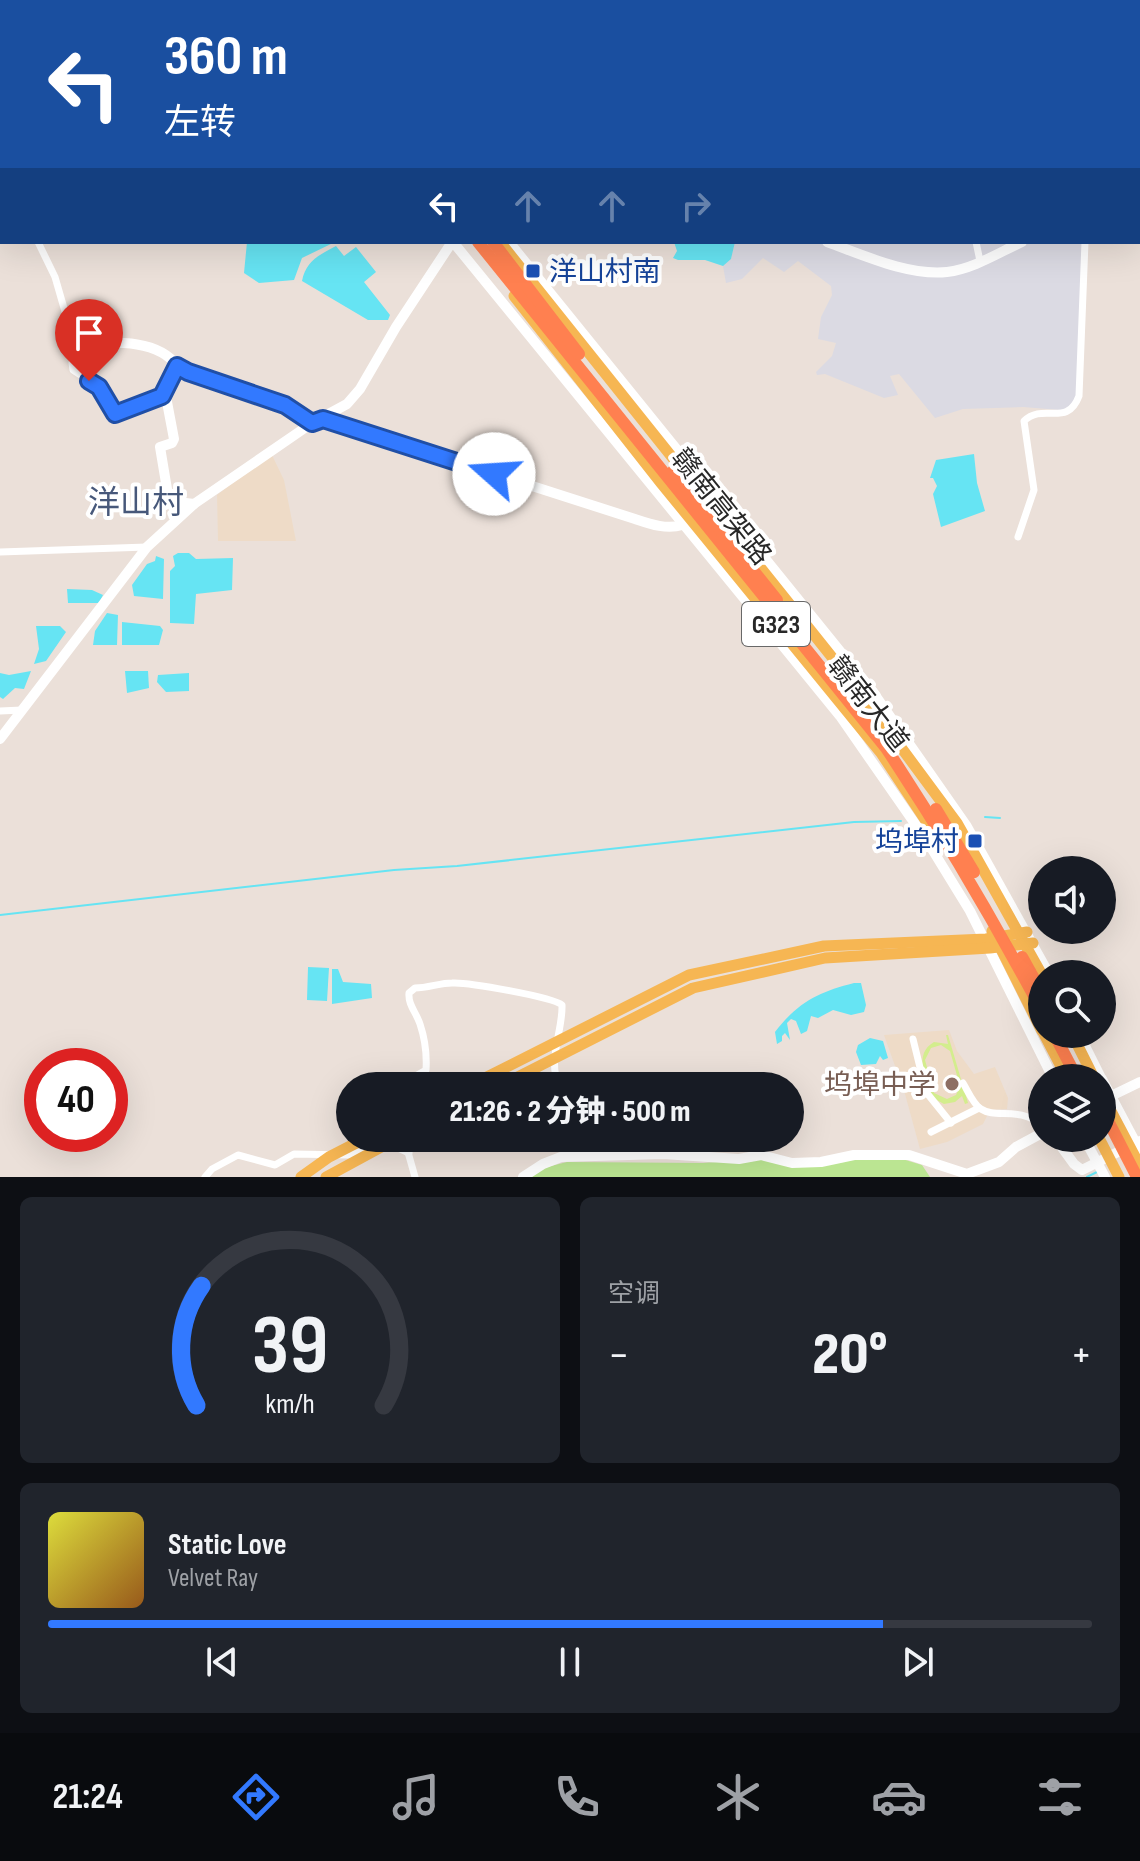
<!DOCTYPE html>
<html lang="zh">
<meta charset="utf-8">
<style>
body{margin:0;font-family:"Sofia Sans Condensed","Noto Sans SC",sans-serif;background:#20242c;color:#f1f3f6;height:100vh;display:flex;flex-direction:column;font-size:30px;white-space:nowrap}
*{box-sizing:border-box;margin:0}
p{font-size:26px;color:#9ea1a6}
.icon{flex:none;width:44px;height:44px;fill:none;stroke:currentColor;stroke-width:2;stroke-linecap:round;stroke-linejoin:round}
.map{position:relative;height:1177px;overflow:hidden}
.sheet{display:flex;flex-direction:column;gap:20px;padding:20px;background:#0d0f14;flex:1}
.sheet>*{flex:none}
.hud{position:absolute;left:0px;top:0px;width:1140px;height:244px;box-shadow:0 8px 32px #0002;background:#1a4fa0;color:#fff;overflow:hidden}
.tools{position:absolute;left:1028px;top:856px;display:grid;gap:16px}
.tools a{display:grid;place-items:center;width:88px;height:88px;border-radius:50%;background:#171b24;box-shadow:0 8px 32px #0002;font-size:40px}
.speed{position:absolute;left:24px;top:1048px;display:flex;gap:16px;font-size:40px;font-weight:700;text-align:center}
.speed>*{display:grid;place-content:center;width:104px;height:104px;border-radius:50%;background:#171b24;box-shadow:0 8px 32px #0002;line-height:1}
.speed .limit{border:12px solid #d22;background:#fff;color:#111}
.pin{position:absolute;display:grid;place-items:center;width:68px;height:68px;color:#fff;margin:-82px -34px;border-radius:50% 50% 50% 0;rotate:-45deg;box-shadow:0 0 8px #0007}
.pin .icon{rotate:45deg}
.me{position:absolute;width:88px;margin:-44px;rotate:289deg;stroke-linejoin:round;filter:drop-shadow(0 0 6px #0008)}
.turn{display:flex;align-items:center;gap:28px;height:168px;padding:0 32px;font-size:36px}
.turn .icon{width:104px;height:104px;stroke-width:2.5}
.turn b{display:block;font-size:56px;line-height:68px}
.lanes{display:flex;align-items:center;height:76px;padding:0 32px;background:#0003;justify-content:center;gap:40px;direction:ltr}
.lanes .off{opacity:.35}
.big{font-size:60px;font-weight:800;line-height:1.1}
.sheet .tile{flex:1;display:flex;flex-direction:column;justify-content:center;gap:12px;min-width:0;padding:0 28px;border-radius:12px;background:#20242c}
.sheet .dial{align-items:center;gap:0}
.dial svg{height:208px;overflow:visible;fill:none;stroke:#363941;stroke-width:7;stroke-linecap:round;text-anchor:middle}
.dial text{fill:#f1f3f6;stroke:none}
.song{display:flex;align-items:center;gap:24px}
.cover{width:96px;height:96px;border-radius:12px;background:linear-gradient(135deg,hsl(60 70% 55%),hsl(30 70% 35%))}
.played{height:8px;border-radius:4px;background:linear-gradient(90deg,#3279ff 80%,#363941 80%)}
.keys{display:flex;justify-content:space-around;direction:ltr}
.heat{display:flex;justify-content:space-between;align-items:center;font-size:44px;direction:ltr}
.sheet .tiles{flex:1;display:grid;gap:20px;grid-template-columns:1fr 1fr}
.tile:last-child{grid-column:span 2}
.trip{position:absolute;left:336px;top:1072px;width:468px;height:80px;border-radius:40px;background:#171b24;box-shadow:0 8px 32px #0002;font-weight:800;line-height:80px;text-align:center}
.dock{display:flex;height:128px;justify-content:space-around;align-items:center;background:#090b0e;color:#9ea1a6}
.dock .icon{width:56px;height:56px}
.dock .on{color:#3279ff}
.dock b{font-size:36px;color:#f1f3f6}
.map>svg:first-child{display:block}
.industrial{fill:#dbdae3}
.education{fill:#eedbc7}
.green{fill:#bbe592}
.pitch{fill:#d3ed8d;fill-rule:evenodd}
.water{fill:#66e4f3}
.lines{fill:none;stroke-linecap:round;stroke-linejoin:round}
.stream{stroke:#66e4f3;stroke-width:2}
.street{stroke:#fff;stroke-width:7}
.secondary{stroke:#fff;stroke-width:10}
.primary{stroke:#f6b653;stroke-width:11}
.highway{stroke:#ff8050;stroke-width:12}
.route-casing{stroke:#204fa6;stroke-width:20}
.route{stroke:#3279ff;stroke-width:14}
.transit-dot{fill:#1a4fb4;stroke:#fff;stroke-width:3}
.education-dot{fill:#8d6e63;stroke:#fff;stroke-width:3}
.labels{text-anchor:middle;stroke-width:8;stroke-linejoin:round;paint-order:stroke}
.shield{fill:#fff;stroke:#686868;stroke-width:2}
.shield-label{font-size:26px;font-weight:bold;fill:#282828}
.transit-label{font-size:28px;fill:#164399;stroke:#fff;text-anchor:start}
.street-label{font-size:28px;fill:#282828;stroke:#fff}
.education-label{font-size:28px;fill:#785e54;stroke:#fff;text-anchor:end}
.quarter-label{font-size:32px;fill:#47587a;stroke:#fff}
</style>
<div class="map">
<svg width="1140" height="1177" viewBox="0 0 1140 1177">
<rect width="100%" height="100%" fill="#ebe0d9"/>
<!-- industrial -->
<g class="industrial">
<polygon points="812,0 1140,0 1140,180 1138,181 1138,2 812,2"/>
<polygon points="735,242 1082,242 1077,396 1070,409 1060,410 1023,407 963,409 935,418 899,374 890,376 898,395 884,398 825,374 817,375 816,372 832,356 836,343 818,339 821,317 832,295 831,286 798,261 784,272 763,258 742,279 726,283 723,266 731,259"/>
</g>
<!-- education -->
<g class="education">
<polygon points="271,453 284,480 296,541 218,541 217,495"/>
<polygon points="949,1030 957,1051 974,1074 995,1067 1008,1098 1007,1109 990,1110 983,1124 947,1142 920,1149 905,1094 884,1035"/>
</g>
<!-- green -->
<polygon class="green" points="899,1158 922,1165 930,1177 530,1177 543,1168 567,1162 703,1163 759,1159"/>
<!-- pitch -->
<path class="pitch" d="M 946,1035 L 948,1035 L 968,1103 L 965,1104 L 962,1096 L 955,1102 L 944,1104 L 931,1097 C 926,1078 913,1054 934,1042 L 948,1044 ZM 941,1045 L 950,1051 L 960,1086 L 956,1095 L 947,1099 L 934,1093 L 925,1060 L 931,1048 Z"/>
<!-- water -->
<g class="water">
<polygon points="247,242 335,242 302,258 294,280 259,283 244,273"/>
<polygon points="674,242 735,242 731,259 723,266 705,260 678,260 673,258 677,251"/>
<path d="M 336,246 L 344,256 L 356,247 L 376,272 L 364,282 L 390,315 L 388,320 L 368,320 L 302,281 C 306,261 319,255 336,246 Z"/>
<polygon points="974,454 977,483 985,511 941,527 933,494 937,486 933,478 930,478 936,460"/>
<polygon points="178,553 189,553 196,559 233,558 232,590 196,594 194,624 170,623 170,571 175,566 173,556"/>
<polygon points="156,556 164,559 163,599 134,596 132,585 147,564 155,561"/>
<polygon points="67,589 92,590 103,595 99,603 68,603"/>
<polygon points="107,613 118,615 117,645 93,645 95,631"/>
<polygon points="122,622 160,626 163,630 159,645 122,645"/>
<polygon points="36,626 60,626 66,632 46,661 34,664 39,649"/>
<polygon points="31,671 24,689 15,688 3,699 0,697 0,673 9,675"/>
<polygon points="125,671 148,671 149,688 127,693"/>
<polygon points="189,673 189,691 166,692 157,682 158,675"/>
<polygon points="308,967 329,968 327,1001 307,1000"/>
<polygon points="332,969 338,969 343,982 371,984 372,998 332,1004"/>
<path d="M 854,983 L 861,983 L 866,1005 L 864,1012 L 851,1015 L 833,1010 L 818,1018 L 811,1016 L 807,1031 L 801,1034 L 796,1021 L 791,1019 L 787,1023 L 790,1040 L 785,1033 L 782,1036 L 782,1041 L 777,1044 L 775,1032 C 798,1002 819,992 854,983 Z"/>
<polygon points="870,1038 883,1041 888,1058 883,1060 880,1056 876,1064 861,1065 856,1052 858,1045"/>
</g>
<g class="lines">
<!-- stream -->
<g class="stream">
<polyline points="97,2 97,0"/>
<polyline points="0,80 2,80"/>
<polyline points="985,817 1000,818"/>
<polyline points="0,915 394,870 457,866 854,822 901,821"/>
<polyline points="1087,1177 1097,1172"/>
</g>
<!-- street -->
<g class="street">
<polyline points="893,0 894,2"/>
<polyline points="1139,0 1140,1"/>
<polyline points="0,234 2,234"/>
<polyline points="38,242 55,277 68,322 88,343 72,363 73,370 99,387 115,414 162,396"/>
<polyline points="976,242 980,261"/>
<path d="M 1018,537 L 1034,490 L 1024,421 C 1044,402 1067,428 1079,396 L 1085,242"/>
<polyline points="0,552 147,547"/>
<polyline points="0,711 22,710"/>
<polyline points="913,1039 926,1092 951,1123"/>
<path d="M 963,1083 C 968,1091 973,1104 981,1109 C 996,1119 1018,1106 1042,1125"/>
<path d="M 398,1086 L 426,1070 C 427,1054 425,1039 420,1024 C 416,1012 408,1005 409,993 L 415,988 C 428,988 440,983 452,983 C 467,982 553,997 562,1005 C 563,1031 547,1060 559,1086"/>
<polyline points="931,1132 979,1108"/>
<polyline points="404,1138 415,1177"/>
<polyline points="629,1138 629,1154"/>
<polyline points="384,1147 396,1147 409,1153"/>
<polyline points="205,1177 212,1169 238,1155 275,1165 294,1154 348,1155 368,1150"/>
</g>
<!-- secondary -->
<g class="secondary">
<polyline points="269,0 270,2"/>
<polyline points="314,0 315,2"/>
<polyline points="518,2 520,0"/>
<polyline points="535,2 538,0"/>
<polyline points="1138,189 1140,189"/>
<polyline points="453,242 840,716 927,841 970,911 1053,1078"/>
<polyline points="509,242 873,692 966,825 1049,974"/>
<path d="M 827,242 C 863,255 908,276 947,272 C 973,269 998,253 1022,242"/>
<path d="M 88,343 C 116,342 159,340 177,366"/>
<path d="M 323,419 L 635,519 C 650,524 667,530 682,525"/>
<polyline points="194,504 169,501 160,447 172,443 174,439 167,402 162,396 177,366 188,372 285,405 312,423"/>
<polyline points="0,739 147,547 194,504 312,423 347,404 360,389 396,327 452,242"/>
<polyline points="1079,1034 1101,1078"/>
<polyline points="1102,1079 1140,1151"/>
<polyline points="1111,1096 1140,1082"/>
<polyline points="1055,1138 1074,1164 1082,1170 1140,1141"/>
<polyline points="1084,1138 1105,1177"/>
<polyline points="523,1177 543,1164 561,1157 663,1154 739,1159 761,1155 792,1163 821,1162 854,1155 909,1155 967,1174 999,1162 1016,1147 1042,1133"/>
</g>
<!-- primary -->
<g class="primary">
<polyline points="278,0 279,2"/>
<polyline points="306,0 307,2"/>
<polyline points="504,247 863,696 957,823 1042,975"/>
<polyline points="514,296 661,483 881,753 930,827"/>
<polyline points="992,931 1042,1031"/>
<polyline points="1044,1034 1067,1078"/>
<polyline points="1072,1034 1094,1078"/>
<polyline points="469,1086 689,975 824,946 986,939 1027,932"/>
<polyline points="500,1086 693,988 825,958 990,948 1033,943"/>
<polyline points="1102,1094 1140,1166"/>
<polyline points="1099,1138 1119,1177"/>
<polyline points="301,1177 329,1157 366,1138"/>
<polyline points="326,1177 398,1138"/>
</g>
<!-- highway -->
<g class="highway">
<polyline points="296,0 298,2"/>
<path d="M 478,242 L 886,748 C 943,834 994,921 1042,1011"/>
<polyline points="493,242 579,354"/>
<polyline points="673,471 777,600"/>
<polyline points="936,809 974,872"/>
<polyline points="1022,957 1042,993"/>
<polyline points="1054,1034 1077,1078"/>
<polyline points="1102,1109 1137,1177"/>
</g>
</g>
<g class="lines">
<defs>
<polyline id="route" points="89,381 99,387 115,414 162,396 177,366 188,372 285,405 312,423 323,419 494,474"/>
</defs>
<!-- route casing -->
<use href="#route" class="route-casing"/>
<!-- route -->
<use href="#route" class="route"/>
</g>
<!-- markers -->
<g class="transit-dot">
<rect x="525" y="263" width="16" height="16" rx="4"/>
<rect x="967" y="833" width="16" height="16" rx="4"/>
</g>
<circle class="education-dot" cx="952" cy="1084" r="8"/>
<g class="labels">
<!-- shield labels -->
<rect class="shield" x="742" y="602" width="68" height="44" rx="6"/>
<g class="shield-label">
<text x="776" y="633">G323</text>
</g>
<!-- transit labels -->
<g class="transit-label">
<text x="549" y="281">洋山村南</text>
<text x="959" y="851" text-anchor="end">坞埠村</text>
</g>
<!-- street labels -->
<g class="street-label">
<text transform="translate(722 506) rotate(51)" y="10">赣南高架路</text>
<text transform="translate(869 703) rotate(52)" y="10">赣南大道</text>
</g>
<!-- education labels -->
<g class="education-label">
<text x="936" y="1094">坞埠中学</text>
</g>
<!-- quarter labels -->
<g class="quarter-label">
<text x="136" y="513">洋山村</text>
</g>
</g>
</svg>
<div class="tools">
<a><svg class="icon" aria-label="sound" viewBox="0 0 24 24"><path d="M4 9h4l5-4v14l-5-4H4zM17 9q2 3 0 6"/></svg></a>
<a><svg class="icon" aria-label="search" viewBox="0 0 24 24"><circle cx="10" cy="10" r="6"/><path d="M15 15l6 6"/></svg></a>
<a><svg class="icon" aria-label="layers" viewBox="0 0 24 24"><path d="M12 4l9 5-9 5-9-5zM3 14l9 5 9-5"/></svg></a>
</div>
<div class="speed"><div class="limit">40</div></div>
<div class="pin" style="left:89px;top:381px;background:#d93025"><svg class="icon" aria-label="arrive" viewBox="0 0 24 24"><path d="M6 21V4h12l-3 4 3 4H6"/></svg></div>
<svg class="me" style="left:494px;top:474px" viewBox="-20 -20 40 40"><circle r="19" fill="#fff"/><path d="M0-13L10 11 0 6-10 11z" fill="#3279ff"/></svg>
<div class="trip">21:26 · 2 分钟 · 500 m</div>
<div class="hud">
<div class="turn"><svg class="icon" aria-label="left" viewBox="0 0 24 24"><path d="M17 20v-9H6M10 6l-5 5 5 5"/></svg><div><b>360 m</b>左转</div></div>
<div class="lanes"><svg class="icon" aria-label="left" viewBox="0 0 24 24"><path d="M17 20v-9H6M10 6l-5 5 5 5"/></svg><svg class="icon off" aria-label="ahead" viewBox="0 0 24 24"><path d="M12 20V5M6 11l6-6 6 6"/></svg><svg class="icon off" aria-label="ahead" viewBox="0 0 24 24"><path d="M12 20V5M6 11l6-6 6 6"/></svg><svg class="icon off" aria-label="right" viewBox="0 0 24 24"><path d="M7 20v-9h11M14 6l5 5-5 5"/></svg></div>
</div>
</div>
<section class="sheet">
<div class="tiles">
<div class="tile dial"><svg viewBox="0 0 100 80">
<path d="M14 69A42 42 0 1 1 86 69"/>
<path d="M14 69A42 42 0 0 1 16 23" stroke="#3279ff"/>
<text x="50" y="56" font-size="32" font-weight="700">39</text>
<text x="50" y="72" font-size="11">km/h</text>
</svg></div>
<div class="tile"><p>空调</p>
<div class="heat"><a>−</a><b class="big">20°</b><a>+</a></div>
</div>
<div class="tile">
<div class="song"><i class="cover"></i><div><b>Static Love</b><p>Velvet Ray</p></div></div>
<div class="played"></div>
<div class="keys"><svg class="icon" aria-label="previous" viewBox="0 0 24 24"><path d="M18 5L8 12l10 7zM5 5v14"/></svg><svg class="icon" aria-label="pause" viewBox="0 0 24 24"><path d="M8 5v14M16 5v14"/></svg><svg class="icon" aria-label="next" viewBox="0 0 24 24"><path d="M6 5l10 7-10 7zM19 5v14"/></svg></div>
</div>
</div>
</section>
<nav class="dock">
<b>21:24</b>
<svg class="icon on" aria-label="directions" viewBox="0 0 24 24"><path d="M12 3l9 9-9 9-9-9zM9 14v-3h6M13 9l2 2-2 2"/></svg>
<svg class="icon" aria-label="music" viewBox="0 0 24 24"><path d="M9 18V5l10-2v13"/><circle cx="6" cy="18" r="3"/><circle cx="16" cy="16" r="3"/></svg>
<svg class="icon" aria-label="phone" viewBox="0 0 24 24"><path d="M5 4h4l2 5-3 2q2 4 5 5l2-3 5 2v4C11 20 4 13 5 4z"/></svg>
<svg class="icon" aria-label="climate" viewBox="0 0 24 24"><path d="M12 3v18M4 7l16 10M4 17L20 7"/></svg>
<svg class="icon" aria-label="car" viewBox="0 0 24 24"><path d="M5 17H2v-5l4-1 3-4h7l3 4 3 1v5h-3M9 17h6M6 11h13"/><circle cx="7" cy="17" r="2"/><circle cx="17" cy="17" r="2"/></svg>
<svg class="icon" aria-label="filters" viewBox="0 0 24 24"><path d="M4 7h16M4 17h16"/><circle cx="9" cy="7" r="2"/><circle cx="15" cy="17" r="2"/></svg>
</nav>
